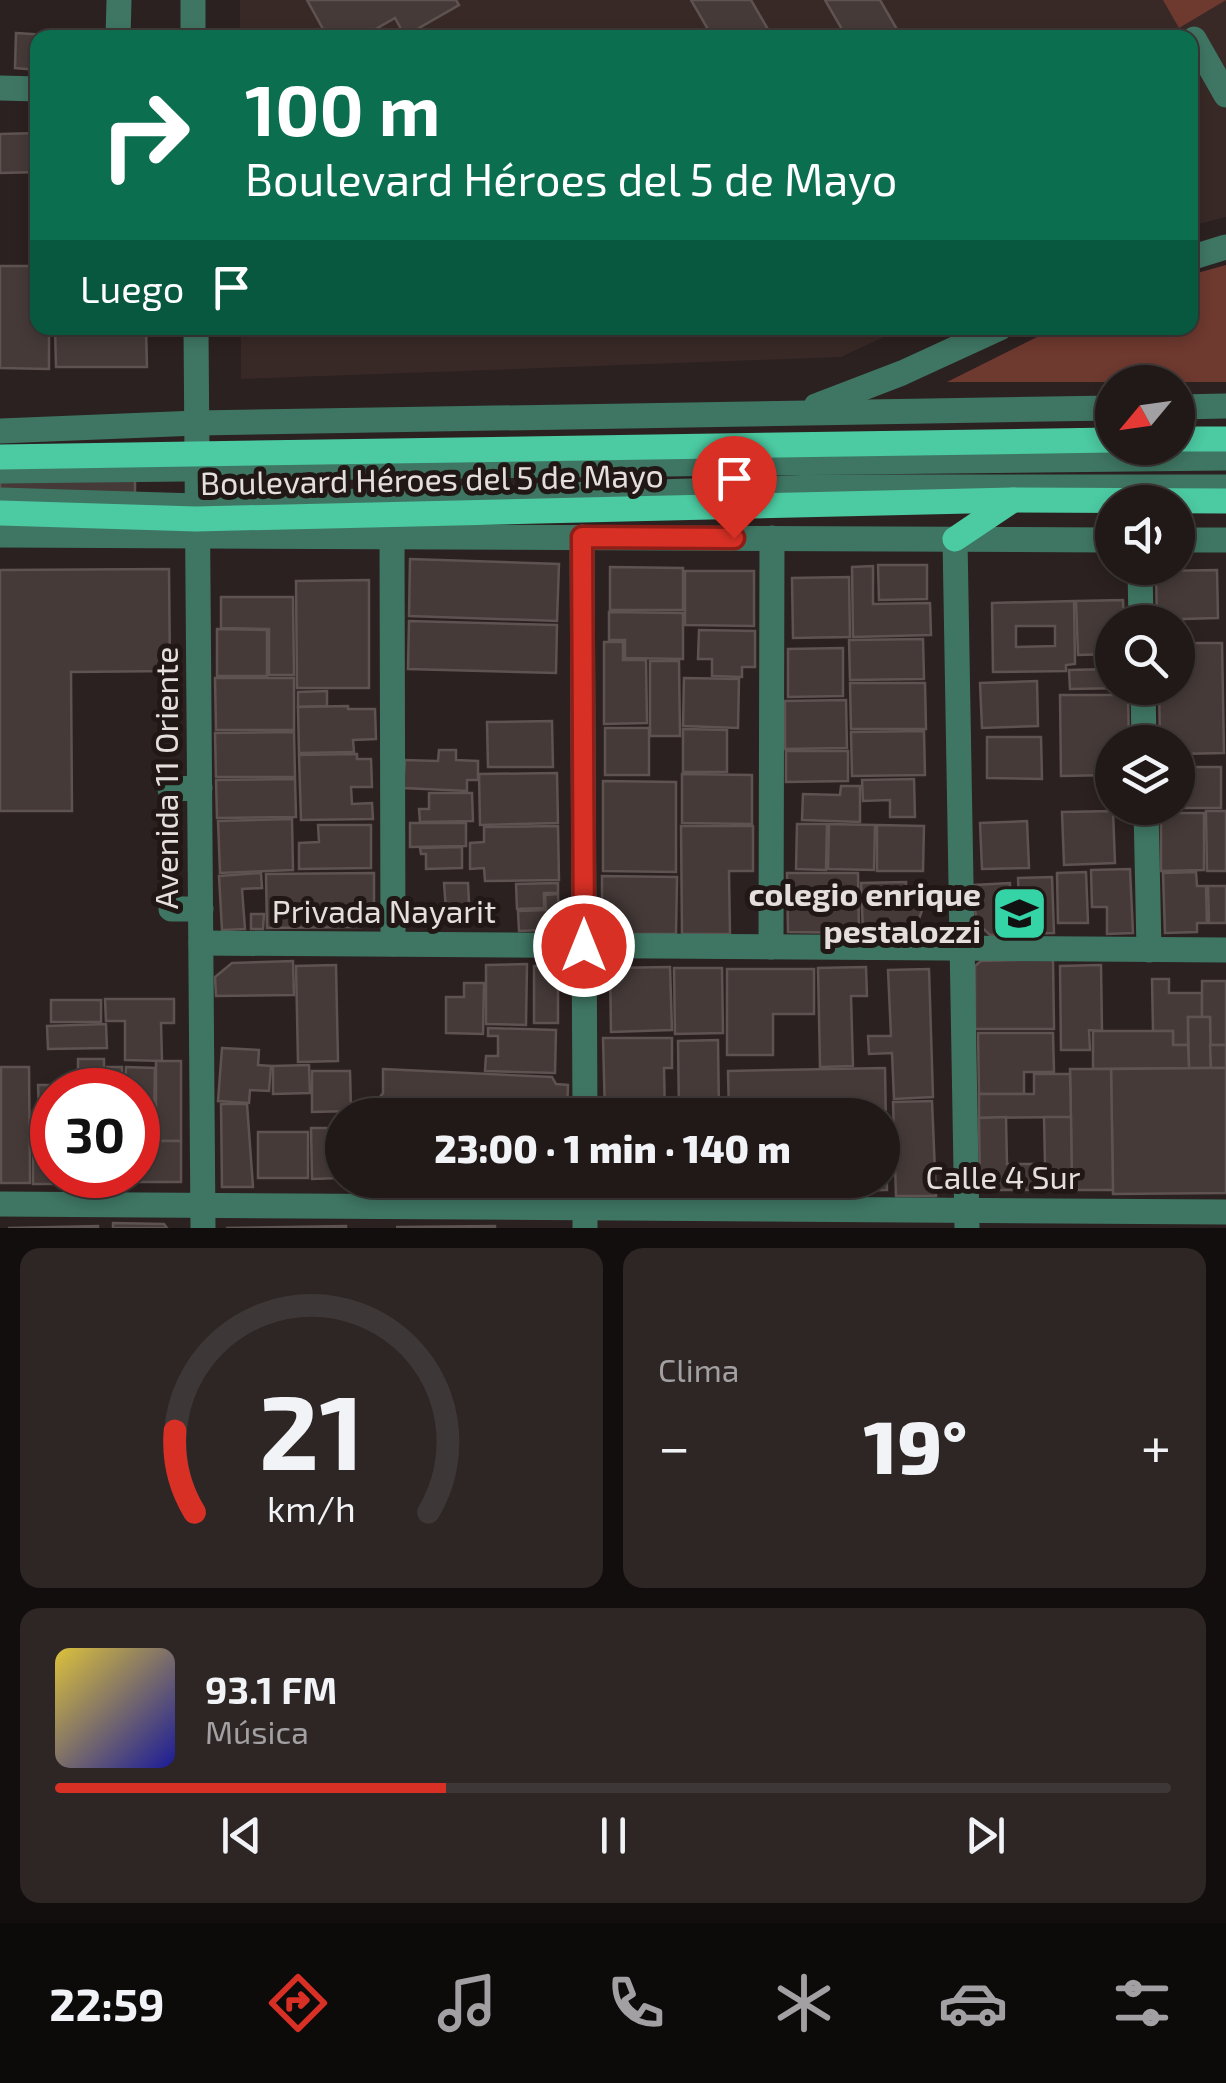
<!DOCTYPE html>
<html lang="es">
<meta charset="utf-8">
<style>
body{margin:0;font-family:"Exo 2",sans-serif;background:#2d2625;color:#f1f3f6;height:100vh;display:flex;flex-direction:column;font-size:38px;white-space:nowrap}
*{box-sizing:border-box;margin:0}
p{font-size:32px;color:#a2a0a2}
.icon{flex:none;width:55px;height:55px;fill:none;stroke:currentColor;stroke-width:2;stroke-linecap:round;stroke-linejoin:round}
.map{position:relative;height:1228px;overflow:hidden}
.sheet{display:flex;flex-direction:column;gap:20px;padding:20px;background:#120e0d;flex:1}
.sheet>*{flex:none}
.top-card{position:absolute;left:30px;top:30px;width:1168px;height:305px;border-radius:20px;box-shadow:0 5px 15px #0003,0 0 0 2px #3d3837;background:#0b6e4f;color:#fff;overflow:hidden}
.needle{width:65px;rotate:241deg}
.buttons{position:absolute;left:1095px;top:365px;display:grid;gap:20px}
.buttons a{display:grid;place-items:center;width:100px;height:100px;border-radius:50%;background:#201918;box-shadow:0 5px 15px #0003,0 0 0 2px #3d3837;font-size:50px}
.speed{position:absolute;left:30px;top:1068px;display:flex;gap:20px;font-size:50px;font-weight:700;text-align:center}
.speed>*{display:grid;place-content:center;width:130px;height:130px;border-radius:50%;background:#201918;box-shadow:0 5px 15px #0003,0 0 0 2px #3d3837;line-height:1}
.speed .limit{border:15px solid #d22;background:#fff;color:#111}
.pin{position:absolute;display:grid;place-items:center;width:85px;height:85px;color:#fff;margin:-102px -42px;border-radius:50% 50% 50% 0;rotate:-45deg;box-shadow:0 0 10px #0007}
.pin .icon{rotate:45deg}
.me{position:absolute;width:110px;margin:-55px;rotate:0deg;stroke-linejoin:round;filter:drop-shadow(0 0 8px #0008)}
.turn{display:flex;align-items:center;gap:35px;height:210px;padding:0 50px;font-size:45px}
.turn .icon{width:130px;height:130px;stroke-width:2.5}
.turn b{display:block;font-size:70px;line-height:85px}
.then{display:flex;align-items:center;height:95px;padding:0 50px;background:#0003;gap:20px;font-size:38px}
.big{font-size:75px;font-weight:800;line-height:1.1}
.sheet .card{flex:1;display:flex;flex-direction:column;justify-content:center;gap:15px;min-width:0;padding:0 35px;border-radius:20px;background:#2d2625}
.sheet .dial{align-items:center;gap:0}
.dial svg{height:260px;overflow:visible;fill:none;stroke:#3d3837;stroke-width:7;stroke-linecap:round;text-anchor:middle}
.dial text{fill:#f1f3f6;stroke:none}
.song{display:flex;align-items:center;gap:30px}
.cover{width:120px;height:120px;border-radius:15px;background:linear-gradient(135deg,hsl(50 70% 55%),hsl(240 70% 35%))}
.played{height:10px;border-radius:5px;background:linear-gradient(90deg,#d93025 35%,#3d3837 35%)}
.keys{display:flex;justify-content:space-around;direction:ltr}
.heat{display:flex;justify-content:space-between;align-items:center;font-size:55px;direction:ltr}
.sheet .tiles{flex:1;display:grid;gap:20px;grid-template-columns:1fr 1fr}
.card:last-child{grid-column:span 2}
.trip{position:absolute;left:325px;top:1098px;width:575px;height:100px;border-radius:50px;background:#201918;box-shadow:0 5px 15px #0003,0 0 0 2px #3d3837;font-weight:800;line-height:100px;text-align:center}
.menu{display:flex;height:160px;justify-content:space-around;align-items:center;background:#0d0a0a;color:#a2a0a2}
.menu .icon{width:70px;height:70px}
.menu .current{color:#d93025}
.menu b{font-size:45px;color:#f1f3f6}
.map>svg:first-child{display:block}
.built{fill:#382926}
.green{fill:#6e392f}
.building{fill:#453a38;stroke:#5e5351;stroke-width:2.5;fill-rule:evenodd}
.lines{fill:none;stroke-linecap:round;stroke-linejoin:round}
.minor{stroke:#3f7663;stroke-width:25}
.major{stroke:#4ccaa2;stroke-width:25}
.route-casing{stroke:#8d1f18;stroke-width:25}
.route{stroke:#d93025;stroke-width:18}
.labels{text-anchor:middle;stroke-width:10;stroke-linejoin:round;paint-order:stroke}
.street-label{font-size:32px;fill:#e4dedc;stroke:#211816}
.poi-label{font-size:32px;font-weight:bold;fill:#e4dedc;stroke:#211816;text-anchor:end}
</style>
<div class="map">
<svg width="1226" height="1228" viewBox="0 0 1226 1228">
<rect width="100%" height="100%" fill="#2b2120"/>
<!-- built -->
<g class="built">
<polygon points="240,0 1226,0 1226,217 1190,226 1190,38 240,38"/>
<polygon points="241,328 903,328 841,357 241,379"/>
</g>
<!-- green -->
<g class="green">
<polygon points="1163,0 1226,0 1179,28"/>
<polygon points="1226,265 1226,382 947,382 1055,328 1190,328 1190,275"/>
</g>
<!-- building -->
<g class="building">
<polygon points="307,0 456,0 459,5 405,36 395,18 360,38 328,38"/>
<polygon points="691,0 751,0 773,38 713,38"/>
<polygon points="825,0 880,0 902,38 847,38"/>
<polygon points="16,33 62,36 62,38 38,38 38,70 15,68"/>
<polygon points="38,133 38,172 0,173 0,134"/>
<polygon points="0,266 38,266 38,328 49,328 49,369 0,368"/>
<polygon points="55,328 146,328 147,367 56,367"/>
<polygon points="0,474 135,477 135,499 0,496"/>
<polygon points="410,559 559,564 557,621 409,616"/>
<polygon points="878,565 927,565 927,599 879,600"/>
<polygon points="873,566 873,604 930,603 931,635 853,637 852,567"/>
<polygon points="610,567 683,568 683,610 610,610"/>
<polygon points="169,569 170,671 71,672 72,811 0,811 0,570"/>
<polygon points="1217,570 1218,618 1183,619 1183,629 1178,629 1178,622 1157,622 1156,571"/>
<polygon points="685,571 754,571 754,626 685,625"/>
<polygon points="849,577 850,637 793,638 792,578"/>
<polygon points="369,580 369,688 297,688 296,581"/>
<polygon points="221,597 293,597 294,675 269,675 269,629 221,628"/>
<polygon points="1123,600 1124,622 1112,622 1112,654 1078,655 1076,601"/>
<path d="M 1074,601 L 1075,664 L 1066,665 L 1066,671 L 993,672 L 992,603 ZM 1016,626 L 1055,626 L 1055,646 L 1016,647 Z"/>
<polygon points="609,612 683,613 683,659 625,658 625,640 609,640"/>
<polygon points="409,621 557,625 556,673 408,669"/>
<polygon points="217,629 267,630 267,676 217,676"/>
<polygon points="699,630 755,631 755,667 742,667 742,677 712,676 712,659 698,659"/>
<polygon points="923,639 924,679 850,680 849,640"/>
<polygon points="604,642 623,642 623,660 646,660 647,723 604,724"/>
<polygon points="1178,643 1222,643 1224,753 1178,754 1178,742 1160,742 1159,688 1178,688"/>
<polygon points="843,648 843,696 788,697 788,649"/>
<polygon points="1110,659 1112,688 1126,688 1070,689 1069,670 1110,669"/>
<polygon points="650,661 679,661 680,736 650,736"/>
<polygon points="215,678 294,678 294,730 216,730"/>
<polygon points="684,678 739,679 738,728 683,726"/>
<polygon points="1037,681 1038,726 982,728 980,683"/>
<polygon points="850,683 925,683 926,729 851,729"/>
<polygon points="327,691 327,706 298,707 298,692"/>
<polygon points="1060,695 1128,695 1129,742 1112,742 1112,775 1061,776"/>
<polygon points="846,700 847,748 785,749 785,701"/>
<polygon points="348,706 348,709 375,709 376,739 353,740 354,752 299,753 298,707"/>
<polygon points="552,721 553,767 488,767 487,722"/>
<rect x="605" y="728" width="44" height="47"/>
<polygon points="683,729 727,730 727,772 683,772"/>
<polygon points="924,731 925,775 852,776 851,732"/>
<polygon points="294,732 295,777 216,777 215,733"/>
<polygon points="987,737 1041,737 1042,779 987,778"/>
<polygon points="439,750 456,750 456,760 478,761 478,780 467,780 467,791 403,788 405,760 438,761"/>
<polygon points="786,751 848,751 848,781 786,782"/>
<polygon points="357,754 357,759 371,759 372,787 351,787 352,804 372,803 373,819 301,820 299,755"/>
<polygon points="1178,767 1221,767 1221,808 1161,808 1178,808"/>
<polygon points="557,773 558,823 480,825 479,774"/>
<polygon points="682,774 752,775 752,824 682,823"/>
<polygon points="295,779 296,817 217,818 216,780"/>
<polygon points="914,779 915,817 890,817 890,800 863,801 862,780"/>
<polygon points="603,781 676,782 676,872 603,871"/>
<polygon points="841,786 860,786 860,822 802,820 803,794 840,795"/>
<polygon points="429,793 472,793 473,821 420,822 419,809 429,809"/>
<polygon points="1113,811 1115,863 1064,865 1062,812"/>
<polygon points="1206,811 1226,811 1226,871 1207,871"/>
<polygon points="1161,813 1204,813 1204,870 1161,871"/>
<polygon points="292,819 293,870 220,873 218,821"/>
<polygon points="1027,821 1029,868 982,869 980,823"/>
<polygon points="410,823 466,823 466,846 410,847"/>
<polygon points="797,824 827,824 826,870 796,869"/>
<polygon points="829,824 875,825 874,870 828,869"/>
<polygon points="318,825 371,825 371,868 299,869 299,843 319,842"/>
<polygon points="877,825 924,826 923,871 877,871"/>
<polygon points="558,826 559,880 485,881 484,868 470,869 470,843 484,842 484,827"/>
<polygon points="681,826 753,826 753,871 729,871 730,934 682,934"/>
<polygon points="462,847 462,868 426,869 426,854 421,854 420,848"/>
<polygon points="1130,869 1133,933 1107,934 1107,907 1092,907 1091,870"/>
<polygon points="1086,872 1088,923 1058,923 1057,873"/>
<polygon points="1196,872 1197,886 1206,886 1207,923 1197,923 1197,932 1165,933 1163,873"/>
<polygon points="261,873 262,888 242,889 245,929 222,930 219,876"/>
<polygon points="374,873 374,910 361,927 267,928 266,874"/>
<polygon points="787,873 858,873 859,933 788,932"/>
<polygon points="602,876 677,877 676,934 602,934"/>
<polygon points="1052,877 1054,933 1020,934 1018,878"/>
<polygon points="906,882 906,887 919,891 925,902 919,919 907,923 907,930 863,932 861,883"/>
<polygon points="444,883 468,883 470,923 447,924"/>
<polygon points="558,883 558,893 544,893 544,908 517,909 516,884"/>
<polygon points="1010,883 1010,899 1019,899 1020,934 990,935 976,922 974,885"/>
<polygon points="1208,886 1226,886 1226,923 1209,923"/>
<polygon points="558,894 559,921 544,930 519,931 518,911 546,910 545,895"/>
<polygon points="251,914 264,914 263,929 251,929"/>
<polygon points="1053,959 1054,1029 975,1029 975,966 981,961"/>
<polygon points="293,961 294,995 216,996 215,977 232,963"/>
<polygon points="527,964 526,1025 486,1024 486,965"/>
<polygon points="336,965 338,1061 298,1062 296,966"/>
<polygon points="1101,965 1102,1031 1089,1030 1090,1050 1061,1050 1060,966"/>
<rect x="534" y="966" width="24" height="57"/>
<polygon points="670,967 672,1030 611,1032 610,968"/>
<polygon points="866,967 867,996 851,996 853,1066 820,1067 818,968"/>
<polygon points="674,968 722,968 723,1033 675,1034"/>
<polygon points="727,969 814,969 814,1014 773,1014 773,1055 727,1055"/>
<polygon points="929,969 933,1097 894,1099 892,1053 869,1054 868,1036 891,1036 888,970"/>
<polygon points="1152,979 1169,979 1169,993 1202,993 1202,1017 1188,1017 1188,1045 1173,1045 1173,1031 1153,1031"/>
<polygon points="1202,981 1226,981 1226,1045 1210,1045 1210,1017 1202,1017"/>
<polygon points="464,983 484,983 483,1034 446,1033 446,997 464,997"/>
<polygon points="105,999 174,999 174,1023 161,1023 162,1061 125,1060 125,1021 106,1021"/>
<rect x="51" y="1000" width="50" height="22"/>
<polygon points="1188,1017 1210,1017 1211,1068 1189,1068"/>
<polygon points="106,1024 107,1048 48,1049 47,1026"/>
<polygon points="488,1028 556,1030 555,1073 485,1071 486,1056 498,1056 498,1036 488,1036"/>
<polygon points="1093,1031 1173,1031 1173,1045 1188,1045 1189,1068 1093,1069"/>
<polygon points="978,1033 1053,1033 1054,1072 1024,1072 1024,1094 979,1094"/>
<polygon points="603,1038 672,1038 672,1068 664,1068 665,1115 605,1115"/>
<polygon points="718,1040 719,1114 679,1114 678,1041"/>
<polygon points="1210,1045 1226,1045 1226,1068 1211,1068"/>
<polygon points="222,1048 259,1050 258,1065 271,1066 269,1091 250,1090 249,1103 218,1101"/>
<rect x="78" y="1059" width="26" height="31"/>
<rect x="156" y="1061" width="25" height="80"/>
<polygon points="309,1065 310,1093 273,1094 273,1066"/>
<polygon points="1,1067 29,1067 30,1183 1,1183"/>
<rect x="107" y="1067" width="15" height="23"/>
<polygon points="126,1067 155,1068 154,1121 138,1121 138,1090 125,1090"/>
<polygon points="885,1068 887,1190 731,1192 731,1180 882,1180 882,1115 729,1115 728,1071"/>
<polygon points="1211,1068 1226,1068 1226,1193 1113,1194 1111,1069"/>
<polygon points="383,1069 552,1077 556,1084 568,1085 567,1115 375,1115 375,1104 383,1093"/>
<polygon points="1070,1069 1111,1069 1113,1190 1072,1190"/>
<polygon points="312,1071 350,1071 351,1111 312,1112"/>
<polygon points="1034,1074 1070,1074 1071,1117 979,1118 979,1094 1034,1094"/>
<polygon points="38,1085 72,1085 72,1090 52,1090 52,1110 39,1110"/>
<polygon points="932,1101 936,1196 896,1196 893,1102"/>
<polygon points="221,1104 247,1104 253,1187 222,1187"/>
<polygon points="33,1111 52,1112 52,1175 71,1175 71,1184 33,1184"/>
<polygon points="1006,1117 1007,1164 1045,1164 1044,1117 1071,1117 1072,1190 980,1190 979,1118"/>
<polygon points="138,1127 157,1127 156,1141 181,1141 181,1182 105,1182 105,1175 138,1175"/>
<polygon points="311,1128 342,1128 342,1178 312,1179"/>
<rect x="258" y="1132" width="50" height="46"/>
<rect x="73" y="1175" width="26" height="9"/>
<polygon points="384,1180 554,1180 550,1189 385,1187"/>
<polygon points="606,1180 665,1180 665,1185 607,1187"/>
<polygon points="669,1180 704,1180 704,1190 670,1191"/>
<polygon points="113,1223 164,1224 167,1228 113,1228"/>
<polygon points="98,1226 98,1228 8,1228"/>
<polygon points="346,1226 346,1228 226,1228"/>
<polygon points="495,1226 495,1228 396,1227"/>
</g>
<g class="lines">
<!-- minor -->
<g class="minor">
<polyline points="193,0 193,38"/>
<polyline points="118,38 119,0"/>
<polyline points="1194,39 1226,95"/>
<polyline points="0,88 38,89"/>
<polyline points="1190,258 1226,247"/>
<polyline points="196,328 203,1228"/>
<polyline points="816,406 902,373 1000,328"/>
<polyline points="1178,407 1226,406"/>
<polyline points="0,431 197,423 1112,408"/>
<polyline points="0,471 1226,458"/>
<polyline points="0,500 197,506 819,487 1226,487"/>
<polyline points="0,535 1112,540"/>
<polyline points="392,536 393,944"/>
<polyline points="582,537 585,1115"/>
<polyline points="955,539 967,1228"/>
<polyline points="1178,540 1226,540"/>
<polyline points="1140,568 1141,622"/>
<polyline points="1143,688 1144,742"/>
<polyline points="170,789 200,788"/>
<polyline points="1146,808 1149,950"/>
<polyline points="171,909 201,909"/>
<polyline points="201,943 1226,950"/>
<polyline points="771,947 772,538"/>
<polyline points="585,1180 585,1228"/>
<polyline points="0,1204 1226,1212"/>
</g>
<!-- major -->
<g class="major">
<polyline points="1178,439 1226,439"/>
<polyline points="0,457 1112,440"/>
<polyline points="0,513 196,519 1013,500 1226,501"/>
<polyline points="955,539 1013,500"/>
</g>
</g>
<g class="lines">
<defs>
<polyline id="route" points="584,946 582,537 734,538"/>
</defs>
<!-- route casing -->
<use href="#route" class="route-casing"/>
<!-- route -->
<use href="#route" class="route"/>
</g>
<!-- icons -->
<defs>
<symbol id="school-square" viewBox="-11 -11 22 22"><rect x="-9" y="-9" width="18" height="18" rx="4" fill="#35d4a7" stroke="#211816"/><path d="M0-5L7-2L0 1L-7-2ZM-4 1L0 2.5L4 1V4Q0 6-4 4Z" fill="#111"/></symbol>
</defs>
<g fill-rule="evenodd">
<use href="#school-square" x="988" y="882" width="63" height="63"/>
</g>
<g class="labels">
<!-- street labels -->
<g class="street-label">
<text transform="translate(432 480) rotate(-1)" y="11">Boulevard Héroes del 5 de Mayo</text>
<text transform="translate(167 778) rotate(-90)" y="11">Avenida 11 Oriente</text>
<text x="384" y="923">Privada Nayarit</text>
<text x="1003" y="1189">Calle 4 Sur</text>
</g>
<!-- poi labels -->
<g class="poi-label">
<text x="981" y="906">colegio enrique<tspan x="981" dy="37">pestalozzi</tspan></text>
</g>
</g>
</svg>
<div class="buttons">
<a><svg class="needle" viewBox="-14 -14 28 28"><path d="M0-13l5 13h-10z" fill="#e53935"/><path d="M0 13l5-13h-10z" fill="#a2a0a2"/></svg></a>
<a><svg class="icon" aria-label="sound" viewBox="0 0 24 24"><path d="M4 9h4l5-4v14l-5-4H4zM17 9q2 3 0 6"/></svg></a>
<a><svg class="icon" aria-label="search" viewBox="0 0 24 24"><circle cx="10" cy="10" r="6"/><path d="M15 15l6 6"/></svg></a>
<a><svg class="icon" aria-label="layers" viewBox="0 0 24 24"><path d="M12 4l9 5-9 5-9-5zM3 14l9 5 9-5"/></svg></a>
</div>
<div class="speed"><div class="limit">30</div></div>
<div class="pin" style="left:734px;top:538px;background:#d93025"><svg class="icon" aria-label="arrive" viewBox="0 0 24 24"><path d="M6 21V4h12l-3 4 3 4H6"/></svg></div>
<svg class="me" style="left:584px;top:946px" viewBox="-20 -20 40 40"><circle r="17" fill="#d93025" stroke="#fff" stroke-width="3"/><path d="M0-11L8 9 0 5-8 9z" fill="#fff"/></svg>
<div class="trip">23:00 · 1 min · 140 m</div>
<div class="top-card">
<div class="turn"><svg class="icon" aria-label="right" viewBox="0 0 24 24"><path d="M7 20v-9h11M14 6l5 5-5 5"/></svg><div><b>100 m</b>Boulevard Héroes del 5 de Mayo</div></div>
<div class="then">Luego<svg class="icon" aria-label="arrive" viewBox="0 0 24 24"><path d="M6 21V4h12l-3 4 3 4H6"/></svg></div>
</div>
</div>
<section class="sheet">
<div class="tiles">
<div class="card dial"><svg viewBox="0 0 100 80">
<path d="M14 69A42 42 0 1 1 86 69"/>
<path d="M14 69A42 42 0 0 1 8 44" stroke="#d93025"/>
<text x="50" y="56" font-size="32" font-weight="700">21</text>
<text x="50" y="72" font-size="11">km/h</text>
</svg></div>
<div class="card"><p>Clima</p>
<div class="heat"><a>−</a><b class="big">19°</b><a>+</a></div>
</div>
<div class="card">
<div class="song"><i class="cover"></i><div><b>93.1 FM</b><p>Música</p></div></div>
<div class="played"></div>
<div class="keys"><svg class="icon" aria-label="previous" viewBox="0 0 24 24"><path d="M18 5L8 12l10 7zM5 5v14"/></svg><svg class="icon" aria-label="pause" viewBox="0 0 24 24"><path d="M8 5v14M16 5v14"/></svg><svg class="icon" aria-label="next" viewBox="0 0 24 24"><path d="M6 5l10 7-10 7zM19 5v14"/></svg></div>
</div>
</div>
</section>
<nav class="menu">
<b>22:59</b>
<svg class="icon current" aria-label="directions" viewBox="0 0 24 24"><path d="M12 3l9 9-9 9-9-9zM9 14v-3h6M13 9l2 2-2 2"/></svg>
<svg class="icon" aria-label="music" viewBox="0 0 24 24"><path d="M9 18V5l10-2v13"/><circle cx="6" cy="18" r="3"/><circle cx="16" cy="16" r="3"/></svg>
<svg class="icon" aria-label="phone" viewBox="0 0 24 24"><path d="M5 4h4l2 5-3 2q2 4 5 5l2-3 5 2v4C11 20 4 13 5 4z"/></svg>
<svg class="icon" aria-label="climate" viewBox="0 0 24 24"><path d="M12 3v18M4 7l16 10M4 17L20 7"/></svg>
<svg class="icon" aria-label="car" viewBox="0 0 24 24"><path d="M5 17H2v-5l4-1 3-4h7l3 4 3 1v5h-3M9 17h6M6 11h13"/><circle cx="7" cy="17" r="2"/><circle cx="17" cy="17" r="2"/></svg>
<svg class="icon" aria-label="filters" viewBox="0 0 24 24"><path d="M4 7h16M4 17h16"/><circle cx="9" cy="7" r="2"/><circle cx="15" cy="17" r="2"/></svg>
</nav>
